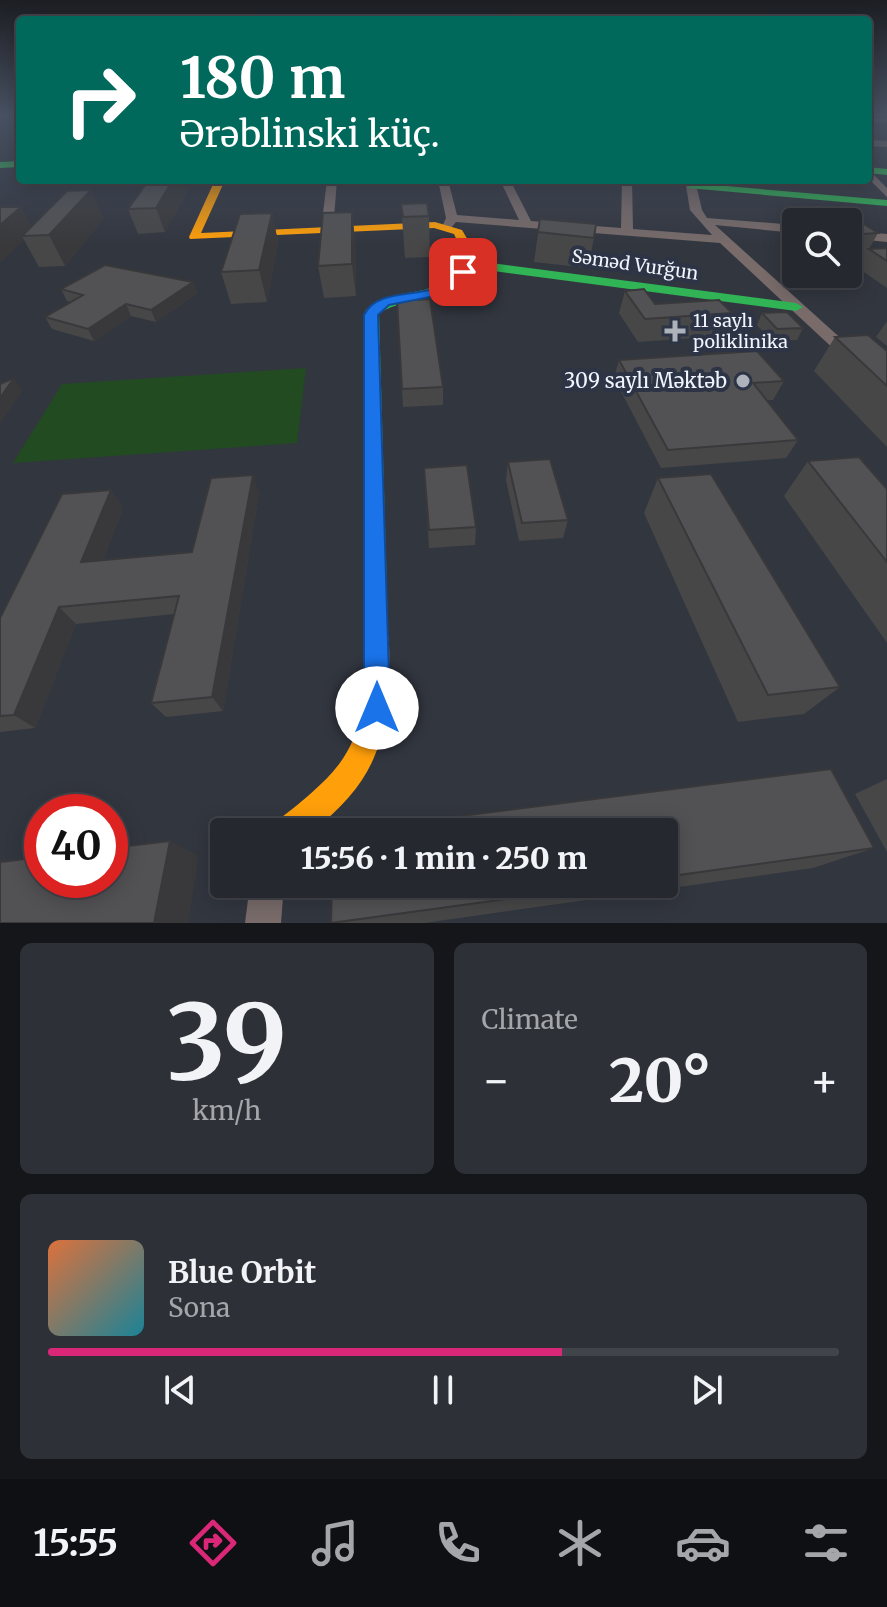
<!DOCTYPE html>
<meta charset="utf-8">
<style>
body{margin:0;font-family:Merriweather,serif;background:#2e3037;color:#f1f3f6;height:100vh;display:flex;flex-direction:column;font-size:30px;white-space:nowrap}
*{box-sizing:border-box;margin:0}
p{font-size:26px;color:#a4a6aa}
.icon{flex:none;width:44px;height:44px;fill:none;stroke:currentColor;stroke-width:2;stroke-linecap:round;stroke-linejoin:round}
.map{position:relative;height:923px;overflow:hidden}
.drawer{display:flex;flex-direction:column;gap:20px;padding:20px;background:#15161a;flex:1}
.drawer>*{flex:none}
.banner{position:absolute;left:16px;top:16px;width:856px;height:168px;border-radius:8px;box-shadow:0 4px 20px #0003,0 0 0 2px #42444b;background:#00695c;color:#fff;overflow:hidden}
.fabs{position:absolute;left:782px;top:208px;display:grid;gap:16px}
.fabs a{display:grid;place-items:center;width:80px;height:80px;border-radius:8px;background:#26282f;box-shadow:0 4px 20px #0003,0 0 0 2px #42444b;font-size:40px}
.speed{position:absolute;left:24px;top:794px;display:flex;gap:16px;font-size:40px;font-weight:700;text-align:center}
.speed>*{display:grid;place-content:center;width:104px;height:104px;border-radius:50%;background:#26282f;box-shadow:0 4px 20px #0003,0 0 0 2px #42444b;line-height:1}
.speed .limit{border:12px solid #d22;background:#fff;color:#111}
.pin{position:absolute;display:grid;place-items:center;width:68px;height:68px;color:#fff;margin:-34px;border-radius:16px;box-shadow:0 4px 12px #0006}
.me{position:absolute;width:88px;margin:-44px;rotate:0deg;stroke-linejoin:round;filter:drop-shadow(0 0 6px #0008)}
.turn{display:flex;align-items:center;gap:28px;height:168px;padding:0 32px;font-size:36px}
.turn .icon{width:104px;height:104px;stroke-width:2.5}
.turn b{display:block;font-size:56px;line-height:68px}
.big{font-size:60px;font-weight:800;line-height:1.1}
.drawer .card{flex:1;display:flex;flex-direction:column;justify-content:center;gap:12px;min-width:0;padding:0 28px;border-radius:12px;background:#2e3037}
.drawer .dial{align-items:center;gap:0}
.dial b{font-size:104px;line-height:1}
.song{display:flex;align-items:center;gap:24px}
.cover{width:96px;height:96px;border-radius:12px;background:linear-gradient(135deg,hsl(20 70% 55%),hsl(190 70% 35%))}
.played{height:8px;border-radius:4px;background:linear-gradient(90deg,#db2777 65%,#42444b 65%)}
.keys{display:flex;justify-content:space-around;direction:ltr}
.heat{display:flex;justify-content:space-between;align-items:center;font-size:44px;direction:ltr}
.drawer .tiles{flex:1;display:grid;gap:20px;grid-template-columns:1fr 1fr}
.card:last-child{grid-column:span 2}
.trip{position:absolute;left:210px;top:818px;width:468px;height:80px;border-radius:8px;background:#26282f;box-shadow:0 4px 20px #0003,0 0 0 2px #42444b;font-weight:800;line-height:80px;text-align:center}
.dock{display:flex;height:128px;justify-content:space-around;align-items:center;background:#0f1013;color:#a4a6aa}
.dock .icon{width:56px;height:56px}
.dock .current{color:#db2777}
.dock b{font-size:36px;color:#f1f3f6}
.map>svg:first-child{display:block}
.green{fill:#224b22}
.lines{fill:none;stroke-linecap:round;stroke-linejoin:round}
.street{fill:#786b6a;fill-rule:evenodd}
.fast{fill:#30b455;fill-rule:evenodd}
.slow{fill:#ff9f0a;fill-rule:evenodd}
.wall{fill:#474748}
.shaded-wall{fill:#39393b}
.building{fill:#525254;stroke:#39393b;stroke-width:2}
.route{fill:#1a73e8;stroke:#114b97;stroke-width:2}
.poi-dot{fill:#aeb2bb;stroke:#2c3445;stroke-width:3}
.labels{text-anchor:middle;stroke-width:8;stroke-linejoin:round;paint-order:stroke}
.far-street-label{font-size:18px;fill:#f0f5fe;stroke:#2c3445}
.far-poi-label{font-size:18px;fill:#f0f5fe;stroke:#2c3445;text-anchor:start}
.poi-label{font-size:20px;fill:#f0f5fe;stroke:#2c3445;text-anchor:end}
</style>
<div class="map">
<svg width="887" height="923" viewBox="0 0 887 923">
<rect width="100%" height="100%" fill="#32363f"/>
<!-- green -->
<polygon class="green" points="306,368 297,443 13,463 62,384"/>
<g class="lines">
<!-- street -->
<g class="street">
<polygon points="868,118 887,119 887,123 868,122"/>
<polygon points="868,140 887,141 887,147 868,146"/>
<polygon points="868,169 887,188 887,197 868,178"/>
<polygon points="327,180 337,180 333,230 327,234 321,230"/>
<polygon points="438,180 448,180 457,215 519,220 500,180 510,180 531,221 621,228 622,180 632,180 633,229 712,235 690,210 685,180 695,180 702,210 707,218 796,225 796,233 715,225 887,380 887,394 881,393 720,243 456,222 448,231 442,227 446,218"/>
<polygon points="848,230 887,234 887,242 848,238"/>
<polygon points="250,884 284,884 281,923 245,923"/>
</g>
<!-- fast -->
<g class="fast">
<polygon points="20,161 20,167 0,168 0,162"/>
<polygon points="868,167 887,169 887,175 868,173"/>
<polygon points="691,183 887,200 887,206 688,188"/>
<path d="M 469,260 L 796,303 L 803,307 L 796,311 L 471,268 C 451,303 410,295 379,313 L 388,630 L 384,638 L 376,641 L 368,638 L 364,630 L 365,311 C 396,282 435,305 463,262 Z"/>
</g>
<!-- slow -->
<g class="slow">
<polygon points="215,180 225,180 201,233 435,222 462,230 472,247 473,264 467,268 461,264 460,247 454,234 434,228 190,239 189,237"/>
<path d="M 376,619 L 384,622 C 391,637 389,656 389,671 C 388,747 370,785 312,832 L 273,832 L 277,821 C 364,754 363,737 364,630 L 368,622 Z"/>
</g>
</g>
<!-- wall -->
<g class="wall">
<polygon points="149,180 193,180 165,232 138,234 128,209"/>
<polygon points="401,204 429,216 430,257 405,258"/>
<polygon points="0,207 32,226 104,218 65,266 39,267 24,240"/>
<polygon points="352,212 355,241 356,296 324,298 318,266"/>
<polygon points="272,213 278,242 267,302 231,304 221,272"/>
<polygon points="853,217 878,233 869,249 887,248 887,288 858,268 854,275 826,276 823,274 848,274 848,222 823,222 825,219"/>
<polygon points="540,219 594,238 588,268 534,262"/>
<polygon points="193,282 197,293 156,322 131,316 94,341 52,329 45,317 71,302 67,301 61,289"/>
<polygon points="625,291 655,304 732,313 722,336 638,342 619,313"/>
<polygon points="397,301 443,387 443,405 403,407"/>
<polygon points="762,313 803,328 797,340 771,341 757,325"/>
<polygon points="887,321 887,346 876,337"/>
<polygon points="835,337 887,351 887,447 814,371"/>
<polygon points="619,360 784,381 773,400 767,400 798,440 786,458 661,468 614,378"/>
<polygon points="808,461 887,489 887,643 784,496"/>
<polygon points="508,462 568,520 563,538 519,541 506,480"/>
<polygon points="424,468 476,527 475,545 429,548"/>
<polygon points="658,478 840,687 804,714 738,722 644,513"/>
<polygon points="111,490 123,508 103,560 192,552 259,493 223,711 166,717 151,703 174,614 76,624 35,728 0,732 0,618"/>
<polygon points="887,779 887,852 855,794"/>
<polygon points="664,832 874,848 813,868 424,923 331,923 332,884 664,884"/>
</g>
<!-- shaded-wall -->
<g class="shaded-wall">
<polygon points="173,180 193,180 165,232 156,208"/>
<polygon points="91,190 104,218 65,266 49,235"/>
<polygon points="21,207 34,230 22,236 24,240 0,263 0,225"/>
<polygon points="352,212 355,241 356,296 352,264"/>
<polygon points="272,213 278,242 267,302 259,270"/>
<polygon points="193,282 197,293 156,322 151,310"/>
<polygon points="126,304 131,316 94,341 88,329"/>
<polygon points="14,378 23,391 0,423 0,398"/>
<polygon points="253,475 259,493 223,711 212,697"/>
<polygon points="111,490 123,508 96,579 81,562"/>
<polygon points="59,607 76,624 35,728 14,715"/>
<polygon points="170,841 199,856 188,923 154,923"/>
</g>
<!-- building -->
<g class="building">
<polygon points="149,180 173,180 156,208 128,209"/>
<polygon points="91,190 49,235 22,236 67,191"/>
<polygon points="427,203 429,216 403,217 401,204"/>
<polygon points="0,207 21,207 0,225"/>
<polygon points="352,212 352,264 318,266 323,213"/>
<polygon points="272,213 259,270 221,272 240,214"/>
<polygon points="853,217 878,233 848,235 848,222 829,222 825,219"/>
<polygon points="540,219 596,224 594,238 538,232"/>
<polygon points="887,248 887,261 869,249"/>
<polygon points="105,265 193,282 151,310 126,304 88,329 45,317 83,295 61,289"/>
<polygon points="644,289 655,304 719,300 732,313 645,319 625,291"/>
<polygon points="430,299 443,387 402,389 397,301"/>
<polygon points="787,312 803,328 777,329 762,313"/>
<polygon points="868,335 887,351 887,386 835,337"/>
<polygon points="757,351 784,381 753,383 798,440 668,450 619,360"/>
<polygon points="14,378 0,398 0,384"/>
<polygon points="859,457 887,489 887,562 808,461"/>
<polygon points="550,459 568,520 522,523 508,462"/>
<polygon points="467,465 476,527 429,530 424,468"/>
<polygon points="711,474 840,687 768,695 658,478"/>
<polygon points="253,475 212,697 151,703 179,596 59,607 14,715 0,716 0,618 62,494 111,490 81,562 192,552 211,478"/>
<polygon points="831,769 874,848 664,877 664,832 336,832"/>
<polygon points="170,841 154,923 0,923 0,862 42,857 42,880 110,880 110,848"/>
<polygon points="332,884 617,884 331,923"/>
</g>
<!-- sky -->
<linearGradient id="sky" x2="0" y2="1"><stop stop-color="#1c1e23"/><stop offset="0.47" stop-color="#495263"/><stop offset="1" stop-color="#495263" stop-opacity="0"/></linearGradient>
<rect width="887" height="245" fill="url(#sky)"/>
<!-- route -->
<path class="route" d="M 459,270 L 469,272 L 445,294 L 389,305 L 378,315 L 390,708 L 386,718 L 377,721 L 367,718 L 364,708 L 364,315 C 375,291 411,296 433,289 C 442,286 451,276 459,270 Z"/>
<!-- markers -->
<g class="poi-dot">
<path d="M671 319h8v8h8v8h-8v8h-8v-8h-8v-8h8z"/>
<circle cx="743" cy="381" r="8"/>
</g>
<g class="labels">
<!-- far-street labels -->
<g class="far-street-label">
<text transform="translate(635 265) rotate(8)" y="6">Səməd Vurğun</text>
</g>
<!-- far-poi labels -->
<g class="far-poi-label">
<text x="693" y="327">11 saylı<tspan x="693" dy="21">poliklinika</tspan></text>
</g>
<!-- poi labels -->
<g class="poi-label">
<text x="727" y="388">309 saylı Məktəb</text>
</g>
</g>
</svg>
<div class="fabs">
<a><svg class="icon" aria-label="search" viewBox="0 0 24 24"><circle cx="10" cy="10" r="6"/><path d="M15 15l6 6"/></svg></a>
</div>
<div class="speed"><div class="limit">40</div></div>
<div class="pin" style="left:463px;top:272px;background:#d93025"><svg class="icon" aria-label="arrive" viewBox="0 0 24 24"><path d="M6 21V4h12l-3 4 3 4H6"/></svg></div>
<svg class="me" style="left:377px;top:708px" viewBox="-20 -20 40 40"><circle r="19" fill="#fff"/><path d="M0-13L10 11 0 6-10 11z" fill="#1a73e8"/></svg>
<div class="trip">15:56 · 1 min · 250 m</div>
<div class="banner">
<div class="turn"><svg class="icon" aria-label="right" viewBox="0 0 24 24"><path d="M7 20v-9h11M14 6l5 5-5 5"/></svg><div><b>180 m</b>Ərəblinski küç.</div></div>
</div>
</div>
<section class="drawer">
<div class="tiles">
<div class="card dial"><b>39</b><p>km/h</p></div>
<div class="card"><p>Climate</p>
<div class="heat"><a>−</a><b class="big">20°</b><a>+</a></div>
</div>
<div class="card">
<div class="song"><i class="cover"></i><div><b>Blue Orbit</b><p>Sona</p></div></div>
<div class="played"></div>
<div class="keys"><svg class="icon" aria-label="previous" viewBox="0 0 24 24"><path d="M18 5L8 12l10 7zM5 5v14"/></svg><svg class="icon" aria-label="pause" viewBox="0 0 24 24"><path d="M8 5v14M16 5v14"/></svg><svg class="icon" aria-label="next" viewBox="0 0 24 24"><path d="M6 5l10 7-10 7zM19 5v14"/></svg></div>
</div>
</div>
</section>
<nav class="dock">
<b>15:55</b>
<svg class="icon current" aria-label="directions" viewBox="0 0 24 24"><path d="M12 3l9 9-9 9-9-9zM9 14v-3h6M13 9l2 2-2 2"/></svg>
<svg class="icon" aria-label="music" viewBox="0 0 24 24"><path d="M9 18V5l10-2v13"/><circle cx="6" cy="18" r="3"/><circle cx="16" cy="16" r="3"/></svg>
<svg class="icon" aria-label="phone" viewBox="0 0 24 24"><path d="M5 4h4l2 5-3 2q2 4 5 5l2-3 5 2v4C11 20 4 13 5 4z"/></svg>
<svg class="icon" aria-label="climate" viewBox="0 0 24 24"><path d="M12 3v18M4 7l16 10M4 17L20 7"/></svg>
<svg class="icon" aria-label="car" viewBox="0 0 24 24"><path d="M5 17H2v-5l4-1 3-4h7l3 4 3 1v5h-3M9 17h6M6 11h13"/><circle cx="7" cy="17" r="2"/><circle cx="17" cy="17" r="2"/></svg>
<svg class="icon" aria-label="filters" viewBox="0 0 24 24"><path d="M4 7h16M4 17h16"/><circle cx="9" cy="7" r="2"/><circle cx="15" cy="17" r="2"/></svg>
</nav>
